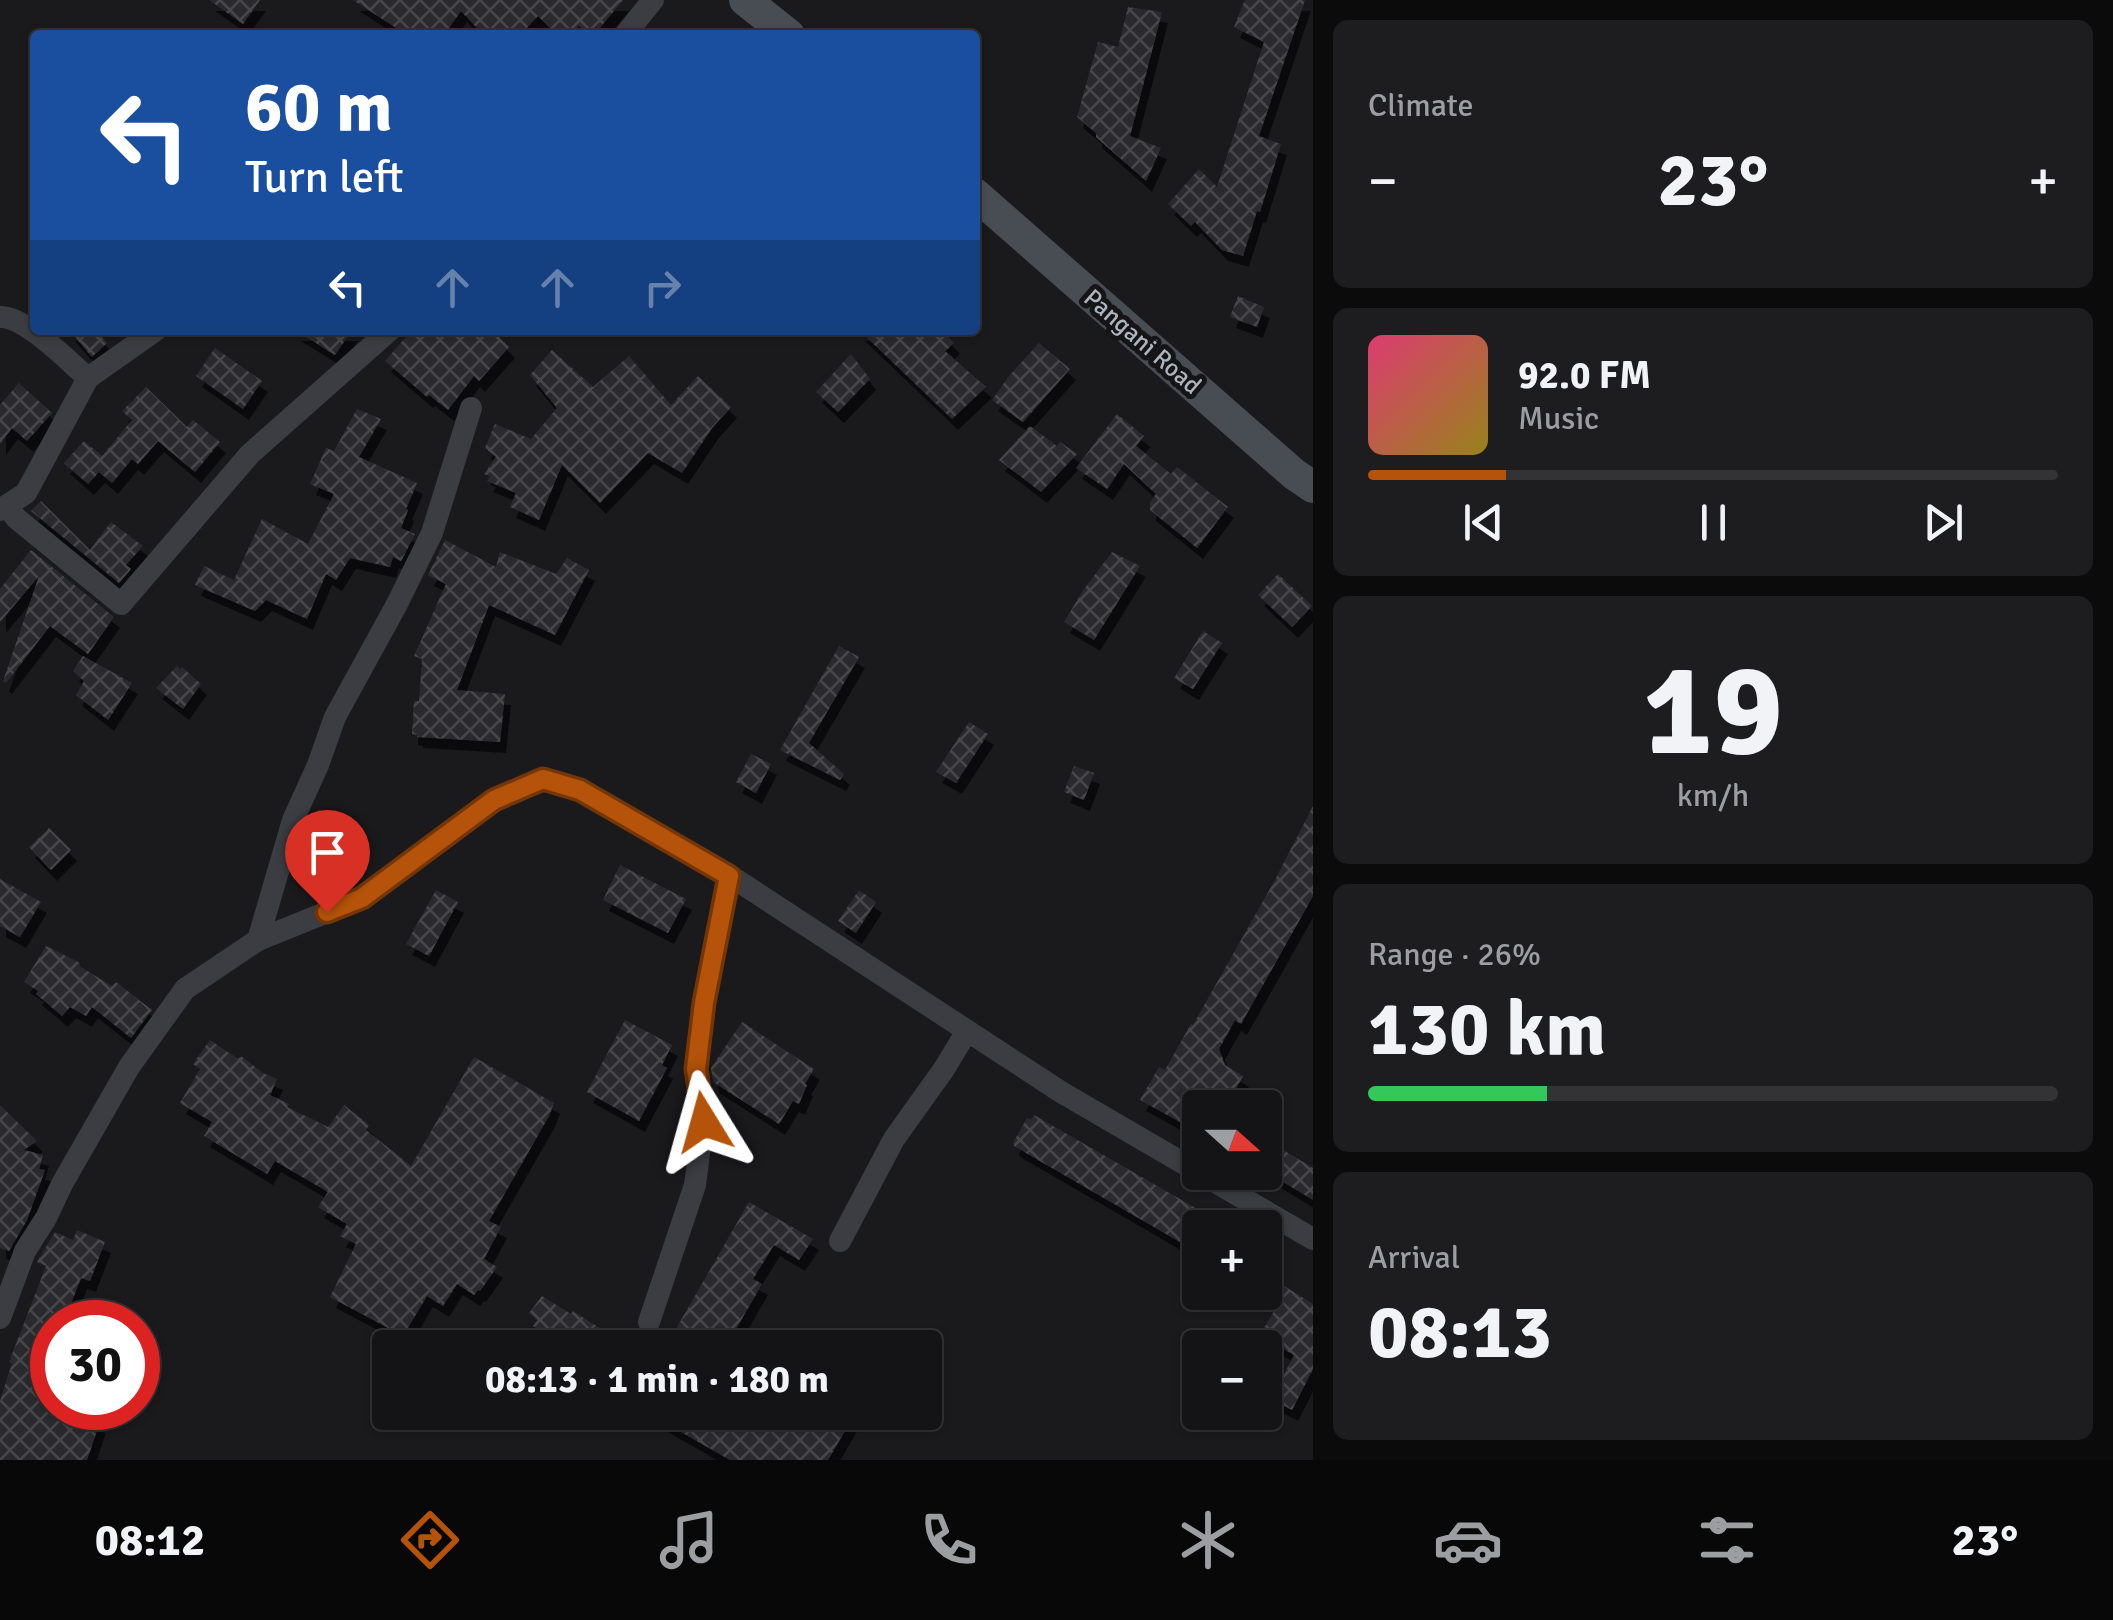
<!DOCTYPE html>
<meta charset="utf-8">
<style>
body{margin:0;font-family:Signika,sans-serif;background:#1d1d1f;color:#f1f3f6;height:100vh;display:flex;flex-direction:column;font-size:38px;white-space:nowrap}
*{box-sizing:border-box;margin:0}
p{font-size:32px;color:#9d9ea1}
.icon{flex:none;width:55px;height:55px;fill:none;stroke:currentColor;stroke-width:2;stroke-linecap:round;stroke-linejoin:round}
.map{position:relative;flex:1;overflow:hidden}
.sheet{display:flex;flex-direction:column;gap:20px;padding:20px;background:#0b0b0c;width:800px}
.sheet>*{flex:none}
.guide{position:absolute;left:30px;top:30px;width:950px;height:305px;border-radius:10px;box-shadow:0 2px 8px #0004,0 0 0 2px #333335;background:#1a4fa0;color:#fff;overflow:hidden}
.needle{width:65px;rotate:111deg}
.buttons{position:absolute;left:1182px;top:1090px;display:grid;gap:20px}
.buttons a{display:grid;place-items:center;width:100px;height:100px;border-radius:10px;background:#141416;box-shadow:0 2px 8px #0004,0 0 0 2px #333335;font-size:50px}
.speed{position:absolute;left:30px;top:1300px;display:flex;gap:20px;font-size:50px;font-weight:700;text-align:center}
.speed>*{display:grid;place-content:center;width:130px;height:130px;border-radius:50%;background:#141416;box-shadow:0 2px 8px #0004,0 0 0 2px #333335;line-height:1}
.speed .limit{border:15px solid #d22;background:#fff;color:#111}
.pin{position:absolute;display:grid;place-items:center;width:85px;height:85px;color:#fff;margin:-102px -42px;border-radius:50% 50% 50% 0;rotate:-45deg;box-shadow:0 0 10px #0007}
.pin .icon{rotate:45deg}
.me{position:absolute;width:110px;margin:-55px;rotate:352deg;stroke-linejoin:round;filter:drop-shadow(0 0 8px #0008)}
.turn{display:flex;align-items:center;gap:35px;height:210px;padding:0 50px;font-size:45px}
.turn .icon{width:130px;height:130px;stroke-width:2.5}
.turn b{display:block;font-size:70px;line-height:85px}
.lanes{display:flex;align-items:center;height:95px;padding:0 50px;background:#0003;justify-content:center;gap:50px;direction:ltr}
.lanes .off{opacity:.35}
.big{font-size:75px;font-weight:700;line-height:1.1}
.sheet .card{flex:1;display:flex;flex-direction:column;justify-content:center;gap:15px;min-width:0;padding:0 35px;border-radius:15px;background:#1d1d1f}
.sheet .dial{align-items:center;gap:0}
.dial b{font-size:130px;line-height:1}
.song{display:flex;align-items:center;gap:30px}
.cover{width:120px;height:120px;border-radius:15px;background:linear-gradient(135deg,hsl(340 70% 55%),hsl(50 70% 35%))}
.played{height:10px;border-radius:5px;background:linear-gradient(90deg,#b45309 20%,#333335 20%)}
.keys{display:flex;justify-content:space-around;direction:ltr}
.heat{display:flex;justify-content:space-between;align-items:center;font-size:55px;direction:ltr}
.charge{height:15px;border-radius:8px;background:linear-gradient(90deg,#34c759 26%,#333335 0)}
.trip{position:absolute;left:372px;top:1330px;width:570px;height:100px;border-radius:10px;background:#141416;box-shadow:0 2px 8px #0004,0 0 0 2px #333335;font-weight:700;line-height:100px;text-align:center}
.tab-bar{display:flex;height:160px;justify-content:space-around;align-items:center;background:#080809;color:#9d9ea1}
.tab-bar .icon{width:70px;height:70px}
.tab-bar .current{color:#b45309}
.tab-bar b{font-size:45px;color:#f1f3f6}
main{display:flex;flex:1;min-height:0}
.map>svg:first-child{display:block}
.building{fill:url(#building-cross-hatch);filter:url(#shadow)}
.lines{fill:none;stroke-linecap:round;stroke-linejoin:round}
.minor{stroke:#3b3d42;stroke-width:22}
.secondary{stroke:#484c53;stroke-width:32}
.route-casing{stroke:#753606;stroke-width:25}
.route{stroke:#b45309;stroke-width:18}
.labels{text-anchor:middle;stroke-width:10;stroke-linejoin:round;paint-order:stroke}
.street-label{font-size:25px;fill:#acb4bd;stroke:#151518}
</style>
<main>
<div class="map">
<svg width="1313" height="1460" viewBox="0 0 1313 1460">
<defs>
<pattern id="building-cross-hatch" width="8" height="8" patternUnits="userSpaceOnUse" patternTransform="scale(2.5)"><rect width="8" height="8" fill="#2a2b2e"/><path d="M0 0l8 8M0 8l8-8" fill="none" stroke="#46474a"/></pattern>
<filter id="shadow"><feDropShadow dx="6" dy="11" stdDeviation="0" flood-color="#0009"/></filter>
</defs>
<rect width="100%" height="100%" fill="#1a1a1d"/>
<!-- building -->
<g class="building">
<polygon points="209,0 260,0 243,24"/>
<polygon points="353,0 623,0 599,29 596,27 589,35 579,26 570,35 557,35 538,16 520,35 487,35 478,27 477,28 461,11 444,35 407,35"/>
<polygon points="1245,0 1305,0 1259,136 1281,144 1260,212 1257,211 1243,256 1222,250 1195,222 1191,226 1168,204 1199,169 1217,187 1264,42 1234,27"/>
<polygon points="1128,7 1162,12 1130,136 1161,148 1146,181 1096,137 1096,133 1077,117 1098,42 1118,47"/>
<polygon points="1238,296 1264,307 1257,327 1230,317"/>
<polygon points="69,330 96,330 107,343 92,357"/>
<polygon points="295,330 352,330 335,355"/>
<polygon points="412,330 492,330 509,347 479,381 474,376 448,410 429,395 427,397 385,361"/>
<polygon points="859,330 942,330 954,343 945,351 986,387 952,419"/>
<polygon points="1039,343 1070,369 1023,422 992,400 1009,376"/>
<polygon points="215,348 262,381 243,409 196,376"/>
<polygon points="552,350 593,387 629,356 671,405 698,376 731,407 712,428 682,473 648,453 600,503 562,465 539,520 510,507 516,493 487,481 490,476 484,474 496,457 485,448 495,424 531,439 557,408 530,375"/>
<polygon points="851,354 870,379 838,412 816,392"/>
<polygon points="19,383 52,413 27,441 12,428 0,444 0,405"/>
<polygon points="146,387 187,427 193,420 220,442 195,472 158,441 138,464 132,459 112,483 99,472 88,484 64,463 84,441 102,456 132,420 122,411"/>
<polygon points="357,409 381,419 359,457 417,483 406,509 408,510 401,528 415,534 401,561 393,557 390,567 350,558 336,580 326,574 307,619 266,600 255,611 195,585 204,566 234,580 262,519 308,544 334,494 310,484 326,448 334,451"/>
<polygon points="1117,414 1144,436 1136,446 1171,474 1177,467 1228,507 1197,548 1150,510 1150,502 1156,494 1124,464 1107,489 1076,468"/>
<polygon points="1030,426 1057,446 1060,442 1077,454 1041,492 999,460"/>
<polygon points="41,501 90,550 111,522 143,546 126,565 131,569 119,583 31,511"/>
<polygon points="445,540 496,567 500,552 556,574 567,558 589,570 555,635 489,605 457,690 505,694 500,742 417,737 417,735 412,734 414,701 419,701 422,659 414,656 446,584 428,575"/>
<polygon points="31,550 114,617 88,654 50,626 6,683 3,681 39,576 0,622 0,589"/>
<polygon points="1112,552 1140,566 1094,640 1064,622 1084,589"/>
<polygon points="1278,574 1312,606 1292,627 1258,595"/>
<polygon points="1203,631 1222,643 1193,689 1174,678"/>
<polygon points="839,646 859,657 809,743 844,774 840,780 780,750"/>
<polygon points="83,656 132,683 108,720 76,695 84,681 73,671"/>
<polygon points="177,666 180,669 182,667 201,684 183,709 156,688"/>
<polygon points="969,722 988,734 956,783 936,772"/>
<polygon points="751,754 771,764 756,793 736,782"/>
<polygon points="1074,766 1094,773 1084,800 1064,792"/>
<polygon points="1313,806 1313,896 1241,1024 1235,1020 1219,1049 1225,1065 1243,1076 1226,1108 1200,1108 1200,1133 1140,1100 1159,1067 1165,1070 1191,1024 1193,1025 1275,880"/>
<polygon points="49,828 71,850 51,870 29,847"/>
<polygon points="620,865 686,899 668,933 603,900"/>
<polygon points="0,879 41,902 20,937 0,926"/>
<polygon points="436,890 458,902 429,956 406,944"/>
<polygon points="859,890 876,902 856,933 838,921"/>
<polygon points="46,946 80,963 79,966 112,986 116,982 152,1010 131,1038 92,1007 86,1016 70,1007 62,1016 36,994 38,991 24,982"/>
<polygon points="625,1020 672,1045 662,1065 667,1068 639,1121 587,1092"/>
<polygon points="742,1022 814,1069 805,1084 807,1085 799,1104 793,1101 779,1124 713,1082 711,1068"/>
<polygon points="210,1040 238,1059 241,1056 263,1073 277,1079 270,1095 289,1104 287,1107 328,1127 344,1105 369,1125 366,1130 411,1166 474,1057 554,1103 549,1116 489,1221 501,1227 484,1259 497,1267 480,1291 478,1290 474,1295 457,1284 443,1306 427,1296 403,1336 330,1297 356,1244 340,1236 347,1224 318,1207 328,1192 275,1161 267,1174 204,1136 212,1122 180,1103 200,1069 193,1064"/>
<polygon points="0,1105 37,1141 24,1150 43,1155 39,1169 45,1170 27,1220 9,1251 0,1248"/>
<polygon points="1034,1115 1199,1210 1202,1213 1185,1245 1014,1146 1013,1143 1027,1118 1031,1120"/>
<polygon points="1265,1139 1313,1168 1313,1200 1265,1171"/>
<polygon points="749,1202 813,1239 799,1260 774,1245 753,1279 762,1284 725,1348 665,1348"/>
<polygon points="77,1230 105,1242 90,1281 81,1278 64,1322 52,1322 52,1408 69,1408 81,1412 80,1416 100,1422 87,1460 0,1460 0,1401 12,1363 9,1362 46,1266 37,1262 55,1232 73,1240"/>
<polygon points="1265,1274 1313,1304 1313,1369 1292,1410 1271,1399 1294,1355 1260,1335 1277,1306 1265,1299"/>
<polygon points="542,1296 571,1314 573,1311 631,1348 567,1348 533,1326 537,1320 529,1313"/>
<polygon points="646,1412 856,1412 828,1460 730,1460"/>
</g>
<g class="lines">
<!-- minor -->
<g class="minor">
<polyline points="625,35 653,0"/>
<path d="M 0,317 C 25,316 68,361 88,378"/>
<polyline points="7,506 16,518 121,604 250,454 390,330"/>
<polyline points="0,510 26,493 88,378 156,330"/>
<polyline points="258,940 293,820 318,765 335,717 397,604 432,533 471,408"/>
<polyline points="840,1241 894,1139 944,1069 967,1031"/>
<polyline points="0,1318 25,1251 46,1218 62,1184 129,1067 185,989 258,940 362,898 494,800 543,779 580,791 729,875 1061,1092 1313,1239"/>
<polyline points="649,1322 695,1185 703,1122 696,1069 704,1003 729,875"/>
</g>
<!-- secondary -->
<g class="secondary">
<polyline points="745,0 789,35"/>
<polyline points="975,194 1294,474 1313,487"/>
</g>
</g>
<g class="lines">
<defs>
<polyline id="route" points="327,912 362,898 494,800 543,779 580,790 729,876 704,1003 696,1069 704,1122"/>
</defs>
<!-- route casing -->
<use href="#route" class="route-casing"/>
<!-- route -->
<use href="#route" class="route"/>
</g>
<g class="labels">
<!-- street labels -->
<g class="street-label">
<text transform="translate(1143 341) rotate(41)" y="9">Pangani Road</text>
</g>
</g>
</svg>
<div class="buttons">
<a><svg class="needle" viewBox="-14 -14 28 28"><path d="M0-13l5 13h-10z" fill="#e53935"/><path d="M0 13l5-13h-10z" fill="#9d9ea1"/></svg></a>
<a>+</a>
<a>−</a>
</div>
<div class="speed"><div class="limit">30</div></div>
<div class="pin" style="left:327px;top:912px;background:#d93025"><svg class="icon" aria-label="arrive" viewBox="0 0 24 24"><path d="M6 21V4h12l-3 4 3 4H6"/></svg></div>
<svg class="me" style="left:704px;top:1122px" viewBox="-20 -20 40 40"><path d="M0-17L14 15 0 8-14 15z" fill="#b45309" stroke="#fff" stroke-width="4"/></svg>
<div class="trip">08:13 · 1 min · 180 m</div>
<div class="guide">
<div class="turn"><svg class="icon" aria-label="left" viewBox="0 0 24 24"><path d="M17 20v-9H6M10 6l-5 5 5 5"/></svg><div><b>60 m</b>Turn left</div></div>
<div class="lanes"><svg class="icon" aria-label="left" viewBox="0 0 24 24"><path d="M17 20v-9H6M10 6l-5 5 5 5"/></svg><svg class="icon off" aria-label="ahead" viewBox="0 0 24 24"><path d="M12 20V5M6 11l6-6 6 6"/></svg><svg class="icon off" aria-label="ahead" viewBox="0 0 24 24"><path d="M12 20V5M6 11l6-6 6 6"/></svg><svg class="icon off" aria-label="right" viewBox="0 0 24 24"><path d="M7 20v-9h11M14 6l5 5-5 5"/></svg></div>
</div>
</div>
<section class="sheet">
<div class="card"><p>Climate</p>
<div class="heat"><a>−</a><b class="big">23°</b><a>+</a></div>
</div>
<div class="card">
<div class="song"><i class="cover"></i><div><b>92.0 FM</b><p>Music</p></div></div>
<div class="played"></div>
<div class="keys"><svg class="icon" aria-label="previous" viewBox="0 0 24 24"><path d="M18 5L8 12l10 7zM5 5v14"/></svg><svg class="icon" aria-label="pause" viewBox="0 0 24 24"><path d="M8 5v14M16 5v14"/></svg><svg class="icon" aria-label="next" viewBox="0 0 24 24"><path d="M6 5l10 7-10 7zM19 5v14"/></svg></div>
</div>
<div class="card dial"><b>19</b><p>km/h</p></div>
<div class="card"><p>Range · 26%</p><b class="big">130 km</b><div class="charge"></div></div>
<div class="card"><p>Arrival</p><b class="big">08:13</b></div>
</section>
</main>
<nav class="tab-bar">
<b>08:12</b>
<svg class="icon current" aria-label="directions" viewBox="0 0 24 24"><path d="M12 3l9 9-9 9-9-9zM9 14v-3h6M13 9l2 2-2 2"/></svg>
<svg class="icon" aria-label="music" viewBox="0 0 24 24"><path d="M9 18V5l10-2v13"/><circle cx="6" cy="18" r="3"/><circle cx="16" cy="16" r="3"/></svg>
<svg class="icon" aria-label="phone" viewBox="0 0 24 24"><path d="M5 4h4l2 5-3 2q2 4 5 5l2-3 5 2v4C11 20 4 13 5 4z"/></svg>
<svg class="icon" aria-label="climate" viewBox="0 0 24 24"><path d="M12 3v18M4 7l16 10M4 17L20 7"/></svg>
<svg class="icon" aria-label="car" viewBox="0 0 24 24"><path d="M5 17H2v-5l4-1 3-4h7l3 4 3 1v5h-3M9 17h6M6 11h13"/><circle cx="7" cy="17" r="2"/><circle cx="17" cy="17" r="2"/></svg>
<svg class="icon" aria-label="filters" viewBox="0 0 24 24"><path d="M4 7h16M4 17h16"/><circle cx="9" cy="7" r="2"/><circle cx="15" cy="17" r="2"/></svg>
<b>23°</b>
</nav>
